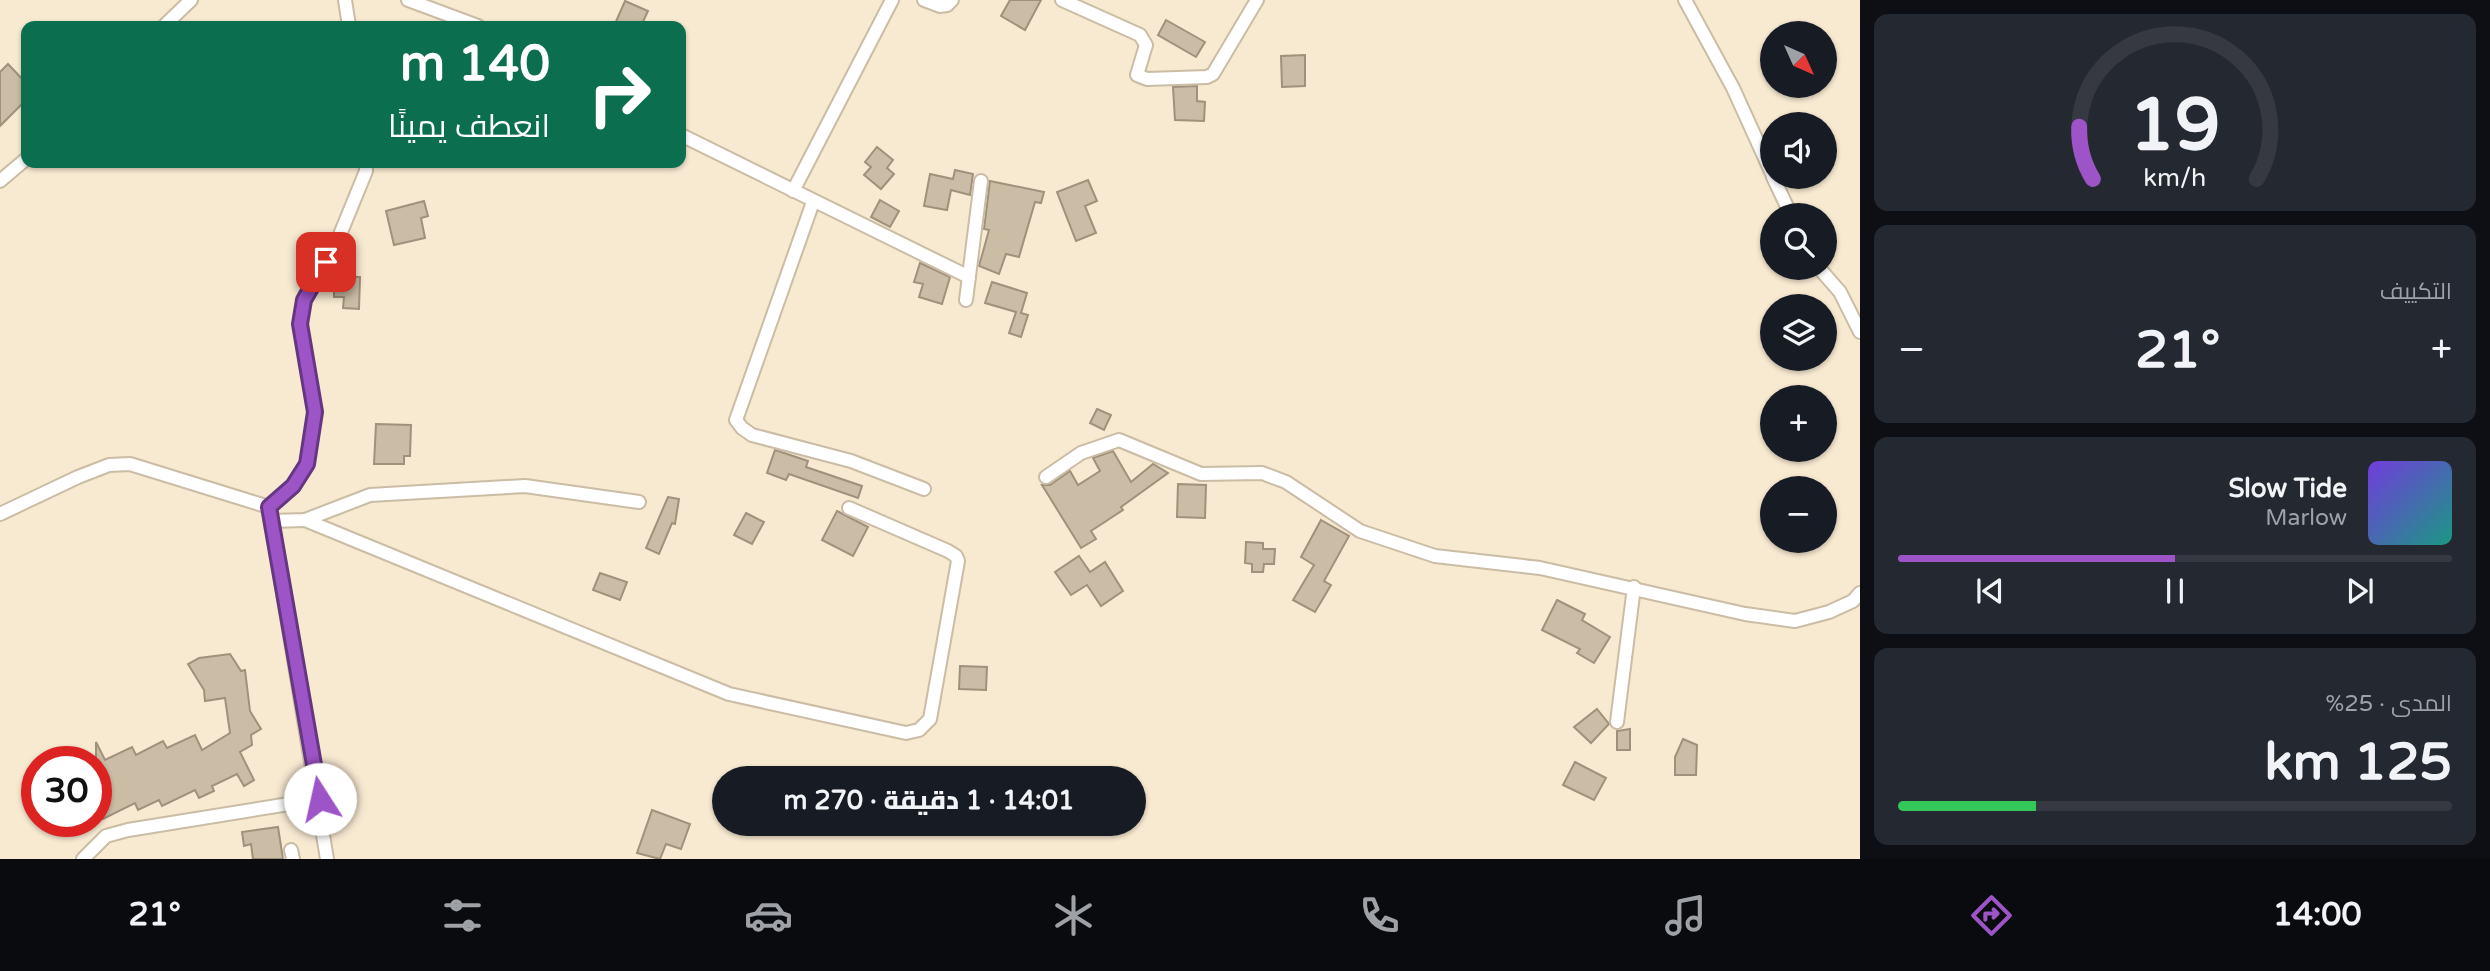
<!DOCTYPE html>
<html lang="ar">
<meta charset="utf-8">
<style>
body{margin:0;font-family:"Varela Round",Cairo,sans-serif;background:#242831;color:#f1f3f6;direction:rtl;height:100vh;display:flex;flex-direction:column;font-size:26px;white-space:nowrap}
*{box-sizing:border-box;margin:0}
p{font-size:23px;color:#9ea1a6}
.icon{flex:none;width:38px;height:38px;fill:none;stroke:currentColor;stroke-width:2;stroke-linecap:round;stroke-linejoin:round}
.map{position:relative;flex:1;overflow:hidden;direction:ltr}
.panel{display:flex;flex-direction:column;gap:14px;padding:14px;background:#0d0f14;width:630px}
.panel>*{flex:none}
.hud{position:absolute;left:21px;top:21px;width:665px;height:147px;border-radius:14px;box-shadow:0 2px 5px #0004;direction:rtl;background:#0b6e4f;color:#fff;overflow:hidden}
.needle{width:46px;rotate:135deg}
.controls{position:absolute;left:1760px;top:21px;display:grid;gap:14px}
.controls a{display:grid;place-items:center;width:77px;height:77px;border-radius:50%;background:#171b24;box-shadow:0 2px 5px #0004;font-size:35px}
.speed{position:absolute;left:21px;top:746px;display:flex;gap:14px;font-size:35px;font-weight:700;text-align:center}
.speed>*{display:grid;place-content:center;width:91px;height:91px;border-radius:50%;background:#171b24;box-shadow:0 2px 5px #0004;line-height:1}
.speed .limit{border:10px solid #d22;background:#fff;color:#111}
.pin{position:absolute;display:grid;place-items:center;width:60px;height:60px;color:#fff;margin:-30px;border-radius:14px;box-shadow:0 4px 10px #0006}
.me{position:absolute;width:77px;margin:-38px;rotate:350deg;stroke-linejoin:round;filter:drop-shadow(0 0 5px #0008)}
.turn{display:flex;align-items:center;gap:24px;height:147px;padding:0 21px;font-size:32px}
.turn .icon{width:91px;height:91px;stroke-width:2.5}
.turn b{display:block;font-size:49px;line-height:60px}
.big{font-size:52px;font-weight:800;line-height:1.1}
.panel .tile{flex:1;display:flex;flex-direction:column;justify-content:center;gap:10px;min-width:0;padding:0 24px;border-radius:14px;background:#242831}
.panel .dial{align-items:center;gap:0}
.dial svg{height:182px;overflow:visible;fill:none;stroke:#363941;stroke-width:7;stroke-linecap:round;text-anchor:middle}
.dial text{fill:#f1f3f6;stroke:none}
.song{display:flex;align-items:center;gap:21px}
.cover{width:84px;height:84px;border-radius:10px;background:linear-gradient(135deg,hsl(260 70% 55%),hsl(170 70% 35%))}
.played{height:7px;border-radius:4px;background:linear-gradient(90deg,#9d54c7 50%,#363941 50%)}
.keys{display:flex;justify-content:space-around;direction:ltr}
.heat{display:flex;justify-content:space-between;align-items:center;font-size:38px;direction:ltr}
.charge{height:10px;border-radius:5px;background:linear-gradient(90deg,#34c759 25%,#363941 0)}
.trip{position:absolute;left:712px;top:766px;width:434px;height:70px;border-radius:35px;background:#171b24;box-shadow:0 2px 5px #0004;font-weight:800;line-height:70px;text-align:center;direction:rtl}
.menu{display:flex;height:112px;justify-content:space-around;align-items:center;background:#090b0e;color:#9ea1a6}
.menu .icon{width:49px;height:49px}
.menu .on{color:#9d54c7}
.menu b{font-size:32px;color:#f1f3f6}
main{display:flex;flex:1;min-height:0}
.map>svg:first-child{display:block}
.building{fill:#cabca5;stroke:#9f917b;stroke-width:2}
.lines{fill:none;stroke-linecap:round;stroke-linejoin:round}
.street-casing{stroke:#cbbca5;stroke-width:16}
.street{stroke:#fff;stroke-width:12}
.route-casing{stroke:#663781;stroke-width:18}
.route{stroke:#9d54c7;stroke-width:12}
</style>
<main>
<section class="panel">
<div class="tile dial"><svg viewBox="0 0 100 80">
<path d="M14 69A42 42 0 1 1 86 69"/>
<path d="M14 69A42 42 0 0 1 8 46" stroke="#9d54c7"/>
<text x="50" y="56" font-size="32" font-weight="700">19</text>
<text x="50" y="72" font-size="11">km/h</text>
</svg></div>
<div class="tile"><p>التكييف</p>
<div class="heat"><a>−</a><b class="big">21°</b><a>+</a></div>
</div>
<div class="tile">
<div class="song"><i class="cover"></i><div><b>Slow Tide</b><p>Marlow</p></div></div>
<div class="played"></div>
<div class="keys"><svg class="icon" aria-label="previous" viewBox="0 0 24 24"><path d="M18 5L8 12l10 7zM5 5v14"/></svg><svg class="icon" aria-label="pause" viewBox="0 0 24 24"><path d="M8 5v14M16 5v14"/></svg><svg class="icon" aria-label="next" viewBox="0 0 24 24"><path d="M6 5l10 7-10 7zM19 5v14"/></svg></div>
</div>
<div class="tile"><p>المدى · 25%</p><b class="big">125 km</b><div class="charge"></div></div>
</section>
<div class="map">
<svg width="1860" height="859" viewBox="0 0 1860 859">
<rect width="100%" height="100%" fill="#f8e9d1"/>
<!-- building -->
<g class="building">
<polygon points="1010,0 1041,0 1025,30 1001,16"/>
<polygon points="625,1 648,11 641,26 614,26"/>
<polygon points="1166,20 1205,42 1196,57 1158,35"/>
<polygon points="1305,55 1305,86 1282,87 1281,56"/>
<polygon points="8,64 26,83 26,100 0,126 0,72"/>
<polygon points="1197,86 1197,101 1205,102 1204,121 1175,120 1173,87"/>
<polygon points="877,147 893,160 887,168 894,174 881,189 864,175 871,167 865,162"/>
<polygon points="955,170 973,174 970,195 951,190 947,210 924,206 930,174 953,179"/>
<polygon points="1088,180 1097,201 1085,206 1096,233 1076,241 1057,192"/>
<polygon points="990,181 1044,192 1041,203 1035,202 1019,257 1006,254 999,274 979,266 989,230 984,229"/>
<polygon points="880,200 899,211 890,227 871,217"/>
<polygon points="424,201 428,216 421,218 425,238 394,245 386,211"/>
<polygon points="920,263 950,277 942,304 919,297 923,284 914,282"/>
<polygon points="334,277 360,277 359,309 343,308 344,297 334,297"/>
<polygon points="992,282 1027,293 1021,313 1028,315 1021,337 1009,333 1016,312 985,303"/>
<polygon points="1097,409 1111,415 1104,430 1090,423"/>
<polygon points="376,424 411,425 410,456 404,456 404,464 374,464"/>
<polygon points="775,450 808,461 806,467 862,486 858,498 789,474 786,480 767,473"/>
<polygon points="1113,451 1131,482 1153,464 1168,473 1121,507 1123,510 1091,531 1096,539 1081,548 1042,485 1050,485 1070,471 1078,485 1100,471 1093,458"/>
<polygon points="1178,484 1206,485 1205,518 1177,517"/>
<polygon points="668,497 679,499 675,524 672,523 659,554 646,548"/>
<polygon points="837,511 868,527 853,556 822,540"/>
<polygon points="746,513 764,522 752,544 734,535"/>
<polygon points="1321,520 1349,536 1324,581 1331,585 1315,612 1293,600 1314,565 1301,557"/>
<polygon points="1246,542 1263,543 1263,549 1275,549 1274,564 1264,564 1263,572 1252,572 1252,564 1245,563"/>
<polygon points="1079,556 1090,572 1105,562 1123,591 1101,606 1087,585 1071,595 1055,572"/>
<polygon points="600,573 627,582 620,600 593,590"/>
<polygon points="1557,600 1585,614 1582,620 1610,637 1594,663 1577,653 1580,649 1542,630"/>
<polygon points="230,654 241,671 245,670 250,711 261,729 251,735 252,745 240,752 254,780 244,786 237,774 212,786 214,791 199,798 195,790 162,806 159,800 138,810 135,803 103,819 96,805 96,742 105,760 132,747 136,755 163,741 167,748 195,735 202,750 230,733 225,698 205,701 204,690 188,664 199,658"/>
<polygon points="960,666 987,667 986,690 959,689"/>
<polygon points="1597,709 1609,724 1591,743 1574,727"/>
<polygon points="1630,729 1630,750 1617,750 1617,731"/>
<polygon points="1683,739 1697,745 1696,775 1675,775 1675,757"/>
<polygon points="1575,762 1606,778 1594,800 1563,785"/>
<polygon points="652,810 690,824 681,849 666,844 660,859 637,853"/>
<polygon points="278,827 283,859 253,859 251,844 244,846 242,832"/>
</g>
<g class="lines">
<defs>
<g id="street">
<polyline points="345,0 349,26"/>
<polyline points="408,0 478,26"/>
<polyline points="924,0 940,6 947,5 952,0"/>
<polyline points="1062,0 1140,35 1146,45 1137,75 1147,79 1207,77 1213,74 1257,0"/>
<polyline points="1685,0 1733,88 1773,176"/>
<polyline points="164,26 191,0"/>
<polyline points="681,135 969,277"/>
<polyline points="1773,177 1791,215"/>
<polyline points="0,181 26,159"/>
<polyline points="793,191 892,0"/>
<polyline points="813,202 736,420 742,428 752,435 851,461 924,489"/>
<polyline points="1819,268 1840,292 1860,332"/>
<polyline points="966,300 981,181"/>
<polyline points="1046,477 1081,453 1119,440 1201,474 1262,473 1286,482 1360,531 1435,556 1540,568 1745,614 1795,621 1829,612 1853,601 1860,593"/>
<polyline points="0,514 78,477 109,465 130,464 269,507 294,486 307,464 315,412 300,324 304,301 337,242 366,171 366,163"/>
<polyline points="270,514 327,859"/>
<polyline points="305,520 729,694 906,733 919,730 930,719 958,561 956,556 948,551 849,508"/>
<polyline points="271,521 305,520 370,495 525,486 639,502"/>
<polyline points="1617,722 1634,587"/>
<polyline points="291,850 293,859"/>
<polyline points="83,859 106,836 128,830 320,799"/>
</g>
</defs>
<!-- street casing -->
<use href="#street" class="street-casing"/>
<!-- street -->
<use href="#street" class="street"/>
</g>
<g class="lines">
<defs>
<polyline id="route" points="320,799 269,507 293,486 307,464 315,412 300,324 304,300 326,262"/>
</defs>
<!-- route casing -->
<use href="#route" class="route-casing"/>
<!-- route -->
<use href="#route" class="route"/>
</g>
</svg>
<div class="controls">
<a><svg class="needle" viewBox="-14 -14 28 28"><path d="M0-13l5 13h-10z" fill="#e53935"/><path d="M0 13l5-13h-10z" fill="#9ea1a6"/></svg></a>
<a><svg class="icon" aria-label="sound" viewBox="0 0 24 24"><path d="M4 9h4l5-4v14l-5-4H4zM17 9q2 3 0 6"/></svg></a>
<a><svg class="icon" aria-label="search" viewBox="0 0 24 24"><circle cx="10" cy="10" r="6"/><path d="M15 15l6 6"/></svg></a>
<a><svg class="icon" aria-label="layers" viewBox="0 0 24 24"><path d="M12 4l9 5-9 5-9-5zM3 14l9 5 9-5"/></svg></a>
<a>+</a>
<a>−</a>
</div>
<div class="speed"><div class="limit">30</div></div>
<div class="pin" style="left:326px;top:262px;background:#d93025"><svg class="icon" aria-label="arrive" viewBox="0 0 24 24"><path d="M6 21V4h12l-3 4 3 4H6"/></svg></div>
<svg class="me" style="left:320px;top:799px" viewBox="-20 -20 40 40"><circle r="19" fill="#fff"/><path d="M0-13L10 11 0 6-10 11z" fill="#9d54c7"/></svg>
<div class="trip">14:01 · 1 دقيقة · 270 m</div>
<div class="hud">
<div class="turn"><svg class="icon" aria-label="right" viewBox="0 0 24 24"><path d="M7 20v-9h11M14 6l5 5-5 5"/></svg><div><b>140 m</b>انعطف يمينًا</div></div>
</div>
</div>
</main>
<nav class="menu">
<b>14:00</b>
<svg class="icon on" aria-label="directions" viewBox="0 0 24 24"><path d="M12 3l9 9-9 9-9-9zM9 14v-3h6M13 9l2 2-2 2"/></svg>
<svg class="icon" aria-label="music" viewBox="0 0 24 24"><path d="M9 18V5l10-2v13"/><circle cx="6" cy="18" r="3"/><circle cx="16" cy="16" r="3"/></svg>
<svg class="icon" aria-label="phone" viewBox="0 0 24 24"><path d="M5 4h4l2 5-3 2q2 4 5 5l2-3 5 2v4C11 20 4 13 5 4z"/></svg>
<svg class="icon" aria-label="climate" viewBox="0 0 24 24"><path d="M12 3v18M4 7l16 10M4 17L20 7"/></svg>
<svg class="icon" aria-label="car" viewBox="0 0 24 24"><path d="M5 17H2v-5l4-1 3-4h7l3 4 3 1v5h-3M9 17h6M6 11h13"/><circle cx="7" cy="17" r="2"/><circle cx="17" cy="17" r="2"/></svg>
<svg class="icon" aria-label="filters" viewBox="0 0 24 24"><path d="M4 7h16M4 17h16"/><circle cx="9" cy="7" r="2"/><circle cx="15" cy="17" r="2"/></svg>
<b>21°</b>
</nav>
